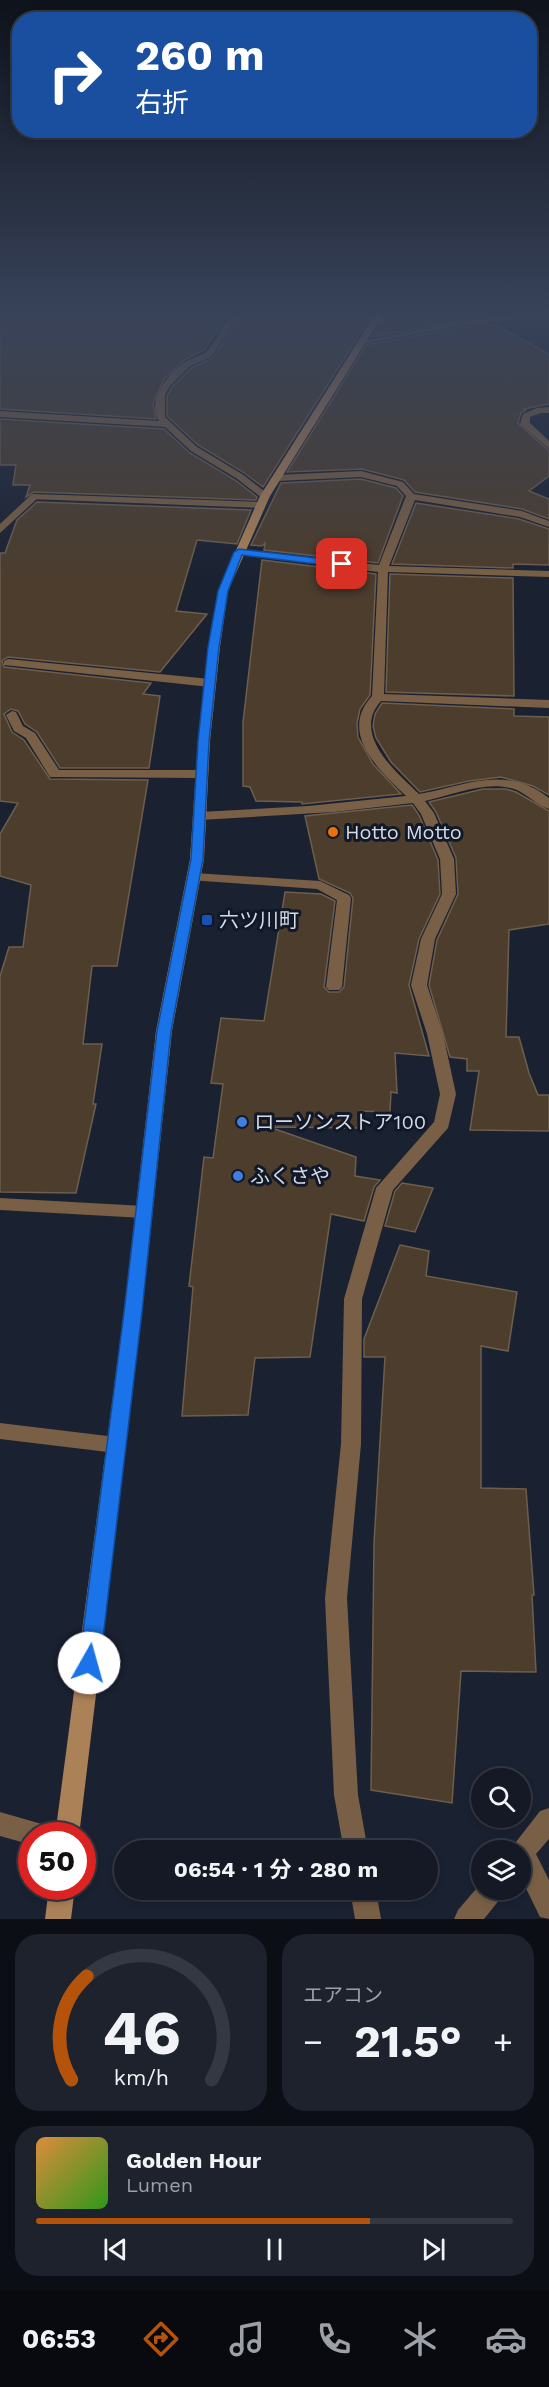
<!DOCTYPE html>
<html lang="ja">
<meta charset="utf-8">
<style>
body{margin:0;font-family:"Work Sans","Noto Sans JP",sans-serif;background:#1d222d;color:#f1f3f6;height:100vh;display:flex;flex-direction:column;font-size:22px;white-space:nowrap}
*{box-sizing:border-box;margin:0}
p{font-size:20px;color:#9da0a7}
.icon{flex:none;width:33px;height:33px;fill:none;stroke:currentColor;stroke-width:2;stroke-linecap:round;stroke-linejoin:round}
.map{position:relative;height:1919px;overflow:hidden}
.sheet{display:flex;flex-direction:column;gap:15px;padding:15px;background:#0b0e14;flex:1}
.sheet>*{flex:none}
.top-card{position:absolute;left:12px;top:12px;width:525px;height:126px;border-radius:24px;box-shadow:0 3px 9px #0003,0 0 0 2px #333842;background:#1a4fa0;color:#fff;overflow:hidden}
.fabs{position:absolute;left:471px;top:1768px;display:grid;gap:12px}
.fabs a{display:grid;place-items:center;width:60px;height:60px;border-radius:50%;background:#141925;box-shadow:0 3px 9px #0003,0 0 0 2px #333842;font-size:30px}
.speed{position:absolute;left:18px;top:1822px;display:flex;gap:12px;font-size:30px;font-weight:700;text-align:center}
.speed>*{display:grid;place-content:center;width:78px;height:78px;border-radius:50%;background:#141925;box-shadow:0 3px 9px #0003,0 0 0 2px #333842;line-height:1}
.speed .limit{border:9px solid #d22;background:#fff;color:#111}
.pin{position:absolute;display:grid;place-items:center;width:51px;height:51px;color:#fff;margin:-26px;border-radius:12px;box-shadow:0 3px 9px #0006}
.me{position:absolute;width:66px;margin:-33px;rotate:7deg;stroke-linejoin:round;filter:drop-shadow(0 0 4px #0008)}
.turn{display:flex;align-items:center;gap:21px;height:126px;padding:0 24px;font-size:27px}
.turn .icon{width:78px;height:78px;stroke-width:2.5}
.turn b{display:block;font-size:42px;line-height:51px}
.big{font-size:45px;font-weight:700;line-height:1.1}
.sheet .widget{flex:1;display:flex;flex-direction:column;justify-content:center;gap:9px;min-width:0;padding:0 21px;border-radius:24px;background:#1d222d}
.sheet .dial{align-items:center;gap:0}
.dial svg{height:156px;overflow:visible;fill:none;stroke:#333842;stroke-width:7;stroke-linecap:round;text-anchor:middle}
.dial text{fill:#f1f3f6;stroke:none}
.song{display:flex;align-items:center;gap:18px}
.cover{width:72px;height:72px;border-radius:9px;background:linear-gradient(135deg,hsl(30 70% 55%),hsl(110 70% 35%))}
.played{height:6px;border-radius:3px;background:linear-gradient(90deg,#b45309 70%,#333842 70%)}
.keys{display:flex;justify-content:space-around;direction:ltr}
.heat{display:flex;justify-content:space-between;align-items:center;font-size:33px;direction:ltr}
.sheet .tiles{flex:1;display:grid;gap:15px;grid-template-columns:1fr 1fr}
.widget:last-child{grid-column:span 2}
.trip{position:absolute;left:114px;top:1840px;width:324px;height:60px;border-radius:30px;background:#141925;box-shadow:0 3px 9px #0003,0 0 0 2px #333842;font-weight:700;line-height:60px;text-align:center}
.tabs{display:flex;height:96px;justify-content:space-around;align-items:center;background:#080a0f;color:#9da0a7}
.tabs .icon{width:42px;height:42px}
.tabs .active{color:#b45309}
.tabs b{font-size:27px;color:#f1f3f6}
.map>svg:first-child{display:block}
.building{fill:#4c3d2d;stroke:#6d5e4d;stroke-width:1.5}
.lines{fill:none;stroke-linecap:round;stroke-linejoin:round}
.lane{fill:#795f45;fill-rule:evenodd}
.street{fill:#795f45;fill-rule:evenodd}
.secondary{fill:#ab8158;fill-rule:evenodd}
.route{fill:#1a73e8;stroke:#114b97;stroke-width:1.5}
.food-dot{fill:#e8710a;stroke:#111827;stroke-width:2}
.transit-dot{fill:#1a4fb4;stroke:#111827;stroke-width:2}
.shop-dot{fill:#3f7fe0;stroke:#111827;stroke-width:2}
.labels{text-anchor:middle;stroke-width:6;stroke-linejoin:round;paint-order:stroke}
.poi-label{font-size:20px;fill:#d5dbe6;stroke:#111827;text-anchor:start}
</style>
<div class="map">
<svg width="549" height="1919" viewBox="0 0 549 1919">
<rect width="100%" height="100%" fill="#1a2131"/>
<!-- building -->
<g class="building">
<polygon points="0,313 182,315 229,313 204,350 184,360 164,379 153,404 156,419 0,409"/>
<polygon points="242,313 373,313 263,487 243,472 198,445 167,416 167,396 172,387 191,368 213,358"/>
<polygon points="386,313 475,313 482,317 372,337"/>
<polygon points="494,324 549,354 549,404 524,409 526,410 521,413 518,423 549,451 549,476 529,491 549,499 549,519 522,509 415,492 404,480 362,469 287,472 366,345 457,328"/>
<polygon points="0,419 164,429 190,453 235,480 257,497 256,500 34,492 26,497 30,485 13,485 16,465 0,465"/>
<polygon points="361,479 396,488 403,496 378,563 264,550 265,543 262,546 251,545 281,483"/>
<polygon points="37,502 251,510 237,544 197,540 176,611 207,614 160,672 8,657 2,661 4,667 151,683 143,694 160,696 149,768 60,768 37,732 25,724 18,711 11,709 4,714 12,732 24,740 50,779 148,780 117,966 92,966 83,1044 102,1044 93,1104 96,1104 76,1193 0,1192 0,976 9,947 23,947 31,885 0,876 0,834 18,803 0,801 0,553 5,553 17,520"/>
<polygon points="416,503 519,519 549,529 549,565 513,564 513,568 392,564"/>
<polygon points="262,560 376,574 370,695 360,709 357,723 358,737 373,764 401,794 302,804 302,802 256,801 250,787 243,786 243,722"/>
<polygon points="390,574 513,578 514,696 386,692"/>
<polygon points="382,703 514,709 514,716 549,717 549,795 533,786 501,777 469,781 420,792 391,762 376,738 373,726 375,714"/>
<polygon points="483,789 506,789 516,792 549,811 549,924 509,930 506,1037 519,1037 529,1073 538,1095 549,1095 549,1131 470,1130 479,1071 467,1071 467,1059 450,1057 429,985 437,940 458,894 456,858 436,812 429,802"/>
<polygon points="412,805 419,815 438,860 440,894 419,939 409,985 429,1056 395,1053 397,1093 391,1092 390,1112 359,1111 358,1128 269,1127 356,1157 355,1176 380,1180 374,1187 364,1221 331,1214 310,1357 255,1358 248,1415 182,1416 193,1287 189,1286 204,1157 213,1158 223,1084 211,1083 221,1018 264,1021 285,892 321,894 335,901 324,987 329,992 339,992 344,987 353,898 350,893 319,879 305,816"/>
<polygon points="402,1183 433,1188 415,1232 385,1226 395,1191"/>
<polygon points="400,1245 429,1251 426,1276 517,1292 508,1351 481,1346 481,1488 526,1489 534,1595 532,1595 536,1672 461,1671 452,1803 371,1790 374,1543 385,1357 364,1357 364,1339"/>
</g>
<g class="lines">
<!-- lane -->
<g class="lane">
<polygon points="31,495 39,497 0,533 0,524"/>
<polygon points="12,711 16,712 23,726 35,733 59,770 202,770 208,774 202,778 50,777 26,738 14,731 6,715"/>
<polygon points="194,873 320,881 349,895 351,898 342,987 339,990 329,990 326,987 337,900 317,889 189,880 187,877 189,874"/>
<polygon points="0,1423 116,1437 123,1439 126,1445 123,1451 116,1453 0,1439"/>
<polygon points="0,1812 52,1827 55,1836 32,1836 32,1845 0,1836"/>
</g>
<!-- street -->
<g class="street">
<path d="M 232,313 L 240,313 L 211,357 L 190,366 L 170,386 L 165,395 L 165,417 L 197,447 L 242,474 L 268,494 L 268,498 L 262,498 L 236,478 L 191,451 L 165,427 L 0,417 L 0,411 L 159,421 C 146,401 168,373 185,362 C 191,358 200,357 206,352 C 216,342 224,325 232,313 Z"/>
<polygon points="531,313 549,313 549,315 457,326 362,344 358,342 457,322"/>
<polygon points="549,407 549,413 541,413 530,417 530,423 549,441 549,449 520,424 523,414 537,408"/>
<path d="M 361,471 L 403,482 L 414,494 L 522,511 L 549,521 L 549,527 L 520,517 L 415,500 L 389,566 L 549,571 L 549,577 L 388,572 L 384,694 L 549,700 L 549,708 L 381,701 C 351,734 396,772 419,794 C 466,786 505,764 549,798 L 549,809 C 538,806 528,795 517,790 C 488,779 453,795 425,801 L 434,813 L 454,859 L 456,894 L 435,939 L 427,985 L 443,1034 L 456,1094 L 448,1128 L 393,1190 L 362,1299 L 361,1444 L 347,1598 L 358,1795 L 368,1851 L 344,1851 L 334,1795 L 325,1598 L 341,1444 L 344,1299 L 376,1188 L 434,1122 L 440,1094 L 427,1034 L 411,985 L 421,939 L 442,894 L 440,859 L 421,814 L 413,803 L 334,812 L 200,820 L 193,816 L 200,812 L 308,806 L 406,796 C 379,770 338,733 372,696 L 378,572 L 239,555 L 234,552 L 239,549 L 379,565 L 406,496 L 397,486 L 361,477 L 276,481 L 271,478 L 276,475 Z"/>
<polygon points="34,494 260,502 265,505 260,508 31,499 31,495"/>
<polygon points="8,659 210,679 216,683 210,687 4,665 4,661"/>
<polygon points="0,1198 144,1206 150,1207 153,1212 150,1217 144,1218 0,1210"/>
<polygon points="549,1808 549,1839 536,1854 549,1880 549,1919 540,1917 520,1876 520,1851 509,1851 540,1811"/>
<polygon points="482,1882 482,1890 504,1890 500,1899 484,1919 454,1919 458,1910"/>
<polygon points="350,1890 376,1890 381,1919 355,1919"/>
</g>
<!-- secondary -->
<g class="secondary">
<polygon points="376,313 384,313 270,496 228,591 220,647 210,741 204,859 172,1031 142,1312 79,1836 55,1836 124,1312 156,1031 190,859 198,741 208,647 218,591 260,496"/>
<polygon points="49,1887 75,1887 71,1919 45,1919"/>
</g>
</g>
<!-- sky -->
<linearGradient id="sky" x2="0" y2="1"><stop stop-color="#0e121b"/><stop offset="0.54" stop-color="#38435a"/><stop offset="1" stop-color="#38435a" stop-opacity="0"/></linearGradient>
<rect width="549" height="581" fill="url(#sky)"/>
<!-- route -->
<polygon class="route" points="239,549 342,561 347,564 342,567 242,555 228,591 219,647 209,741 203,859 171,1031 142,1312 100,1663 97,1670 89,1673 82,1670 79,1663 124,1312 157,1031 191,859 198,741 208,647 218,591 234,552"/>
<!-- markers -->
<circle class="food-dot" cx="333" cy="832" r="6"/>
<rect class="transit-dot" x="201" y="914" width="12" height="12" rx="3"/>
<g class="shop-dot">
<circle cx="242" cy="1122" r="6"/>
<circle cx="238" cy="1176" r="6"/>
</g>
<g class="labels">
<!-- poi labels -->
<g class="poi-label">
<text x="345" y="839">Hotto Motto</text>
<text x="219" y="927">六ツ川町</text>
<text x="254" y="1129">ローソンストア100</text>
<text x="250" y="1183">ふくさや</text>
</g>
</g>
</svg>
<div class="fabs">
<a><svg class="icon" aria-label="search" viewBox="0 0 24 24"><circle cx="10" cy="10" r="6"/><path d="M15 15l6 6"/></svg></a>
<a><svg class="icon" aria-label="layers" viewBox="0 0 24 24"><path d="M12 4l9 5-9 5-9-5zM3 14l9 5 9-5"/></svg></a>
</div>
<div class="speed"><div class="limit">50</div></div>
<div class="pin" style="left:342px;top:564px;background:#d93025"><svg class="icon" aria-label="arrive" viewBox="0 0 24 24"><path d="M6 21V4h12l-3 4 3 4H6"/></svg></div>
<svg class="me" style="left:89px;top:1663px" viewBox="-20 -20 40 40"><circle r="19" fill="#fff"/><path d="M0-13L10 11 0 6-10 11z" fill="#1a73e8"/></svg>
<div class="trip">06:54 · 1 分 · 280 m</div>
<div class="top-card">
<div class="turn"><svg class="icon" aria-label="right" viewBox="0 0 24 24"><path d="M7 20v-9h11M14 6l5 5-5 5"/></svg><div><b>260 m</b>右折</div></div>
</div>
</div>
<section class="sheet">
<div class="tiles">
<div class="widget dial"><svg viewBox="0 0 100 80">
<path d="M14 69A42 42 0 1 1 86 69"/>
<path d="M14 69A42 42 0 0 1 22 16" stroke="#b45309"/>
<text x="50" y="56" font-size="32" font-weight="700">46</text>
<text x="50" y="72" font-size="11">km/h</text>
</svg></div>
<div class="widget"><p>エアコン</p>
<div class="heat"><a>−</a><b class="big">21.5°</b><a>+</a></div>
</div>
<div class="widget">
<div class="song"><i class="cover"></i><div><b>Golden Hour</b><p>Lumen</p></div></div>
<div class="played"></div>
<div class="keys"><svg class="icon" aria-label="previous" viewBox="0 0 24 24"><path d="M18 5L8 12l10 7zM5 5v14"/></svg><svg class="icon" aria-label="pause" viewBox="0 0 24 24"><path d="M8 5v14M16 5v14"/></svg><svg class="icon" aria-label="next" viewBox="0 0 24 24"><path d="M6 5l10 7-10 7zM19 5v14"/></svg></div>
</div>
</div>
</section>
<nav class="tabs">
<b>06:53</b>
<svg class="icon active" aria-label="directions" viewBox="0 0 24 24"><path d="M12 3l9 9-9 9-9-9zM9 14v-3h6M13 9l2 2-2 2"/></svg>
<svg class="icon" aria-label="music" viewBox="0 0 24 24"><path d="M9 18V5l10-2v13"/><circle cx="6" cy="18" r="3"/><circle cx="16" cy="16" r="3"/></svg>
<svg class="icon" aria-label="phone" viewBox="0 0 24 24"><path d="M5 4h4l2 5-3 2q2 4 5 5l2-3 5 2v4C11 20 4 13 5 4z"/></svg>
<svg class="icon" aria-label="climate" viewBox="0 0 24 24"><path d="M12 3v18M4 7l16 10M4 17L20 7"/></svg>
<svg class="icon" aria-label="car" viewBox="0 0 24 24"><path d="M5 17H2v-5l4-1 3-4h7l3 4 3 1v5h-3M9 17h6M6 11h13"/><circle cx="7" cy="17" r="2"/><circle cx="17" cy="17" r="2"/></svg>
</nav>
